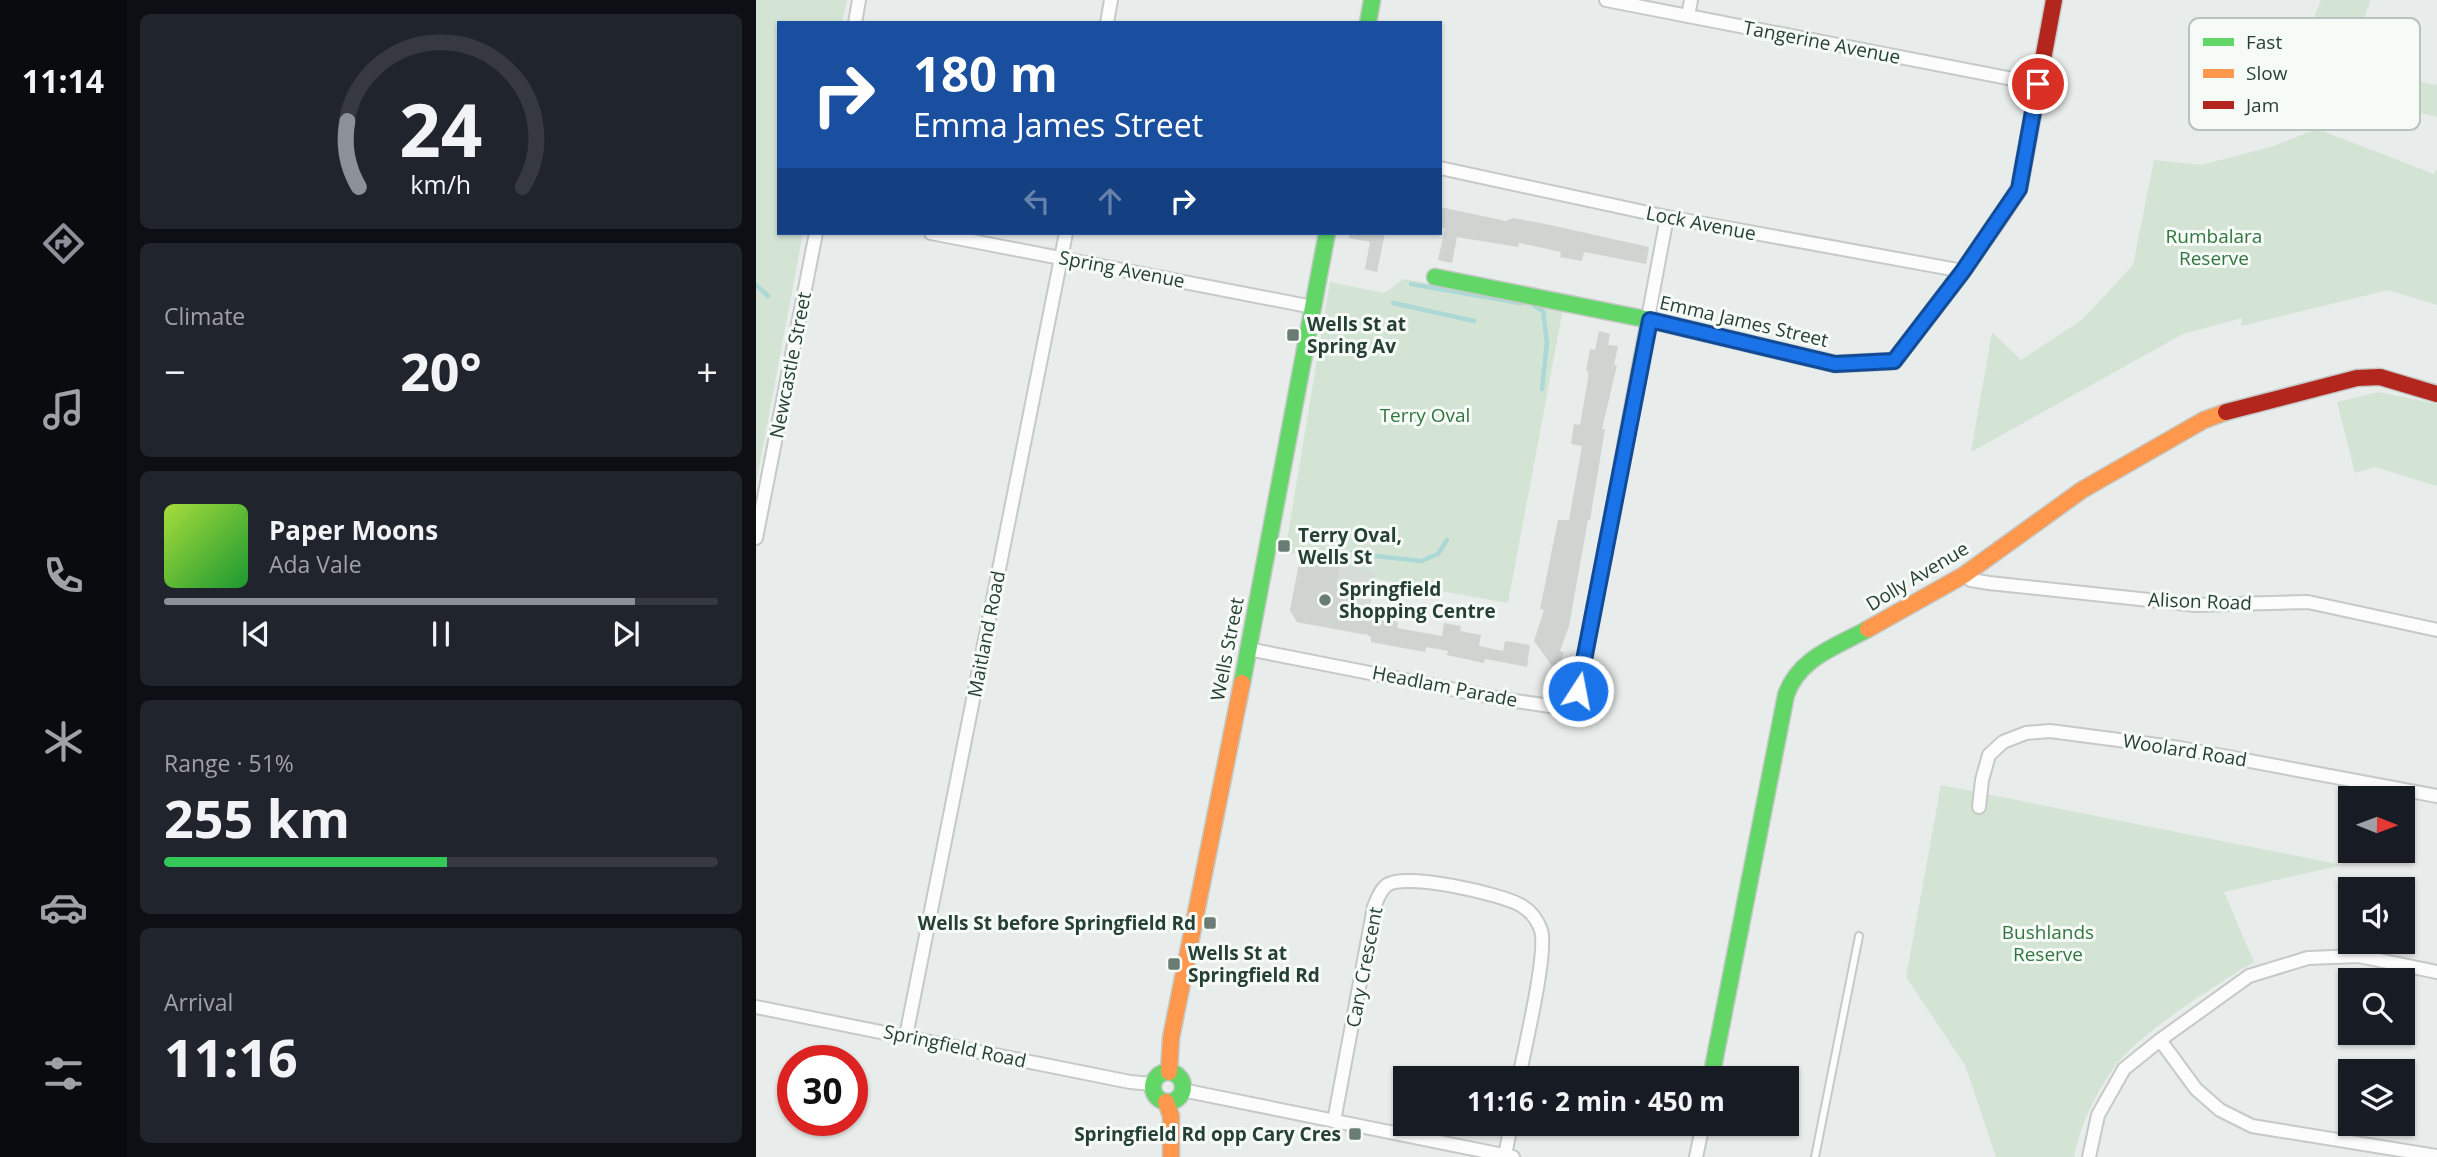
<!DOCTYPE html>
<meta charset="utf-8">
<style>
body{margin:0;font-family:"Open Sans",sans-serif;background:#20242c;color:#f1f3f6;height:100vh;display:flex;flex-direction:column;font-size:26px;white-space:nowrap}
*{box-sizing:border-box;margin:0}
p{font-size:23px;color:#9ea1a6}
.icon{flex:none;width:38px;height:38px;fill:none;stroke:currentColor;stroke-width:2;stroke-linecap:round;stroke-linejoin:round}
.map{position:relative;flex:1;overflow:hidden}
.drawer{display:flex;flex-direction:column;gap:14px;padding:14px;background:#0d0f14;width:630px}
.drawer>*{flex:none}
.top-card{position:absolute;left:21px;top:21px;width:665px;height:214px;border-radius:0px;box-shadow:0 2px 5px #0004;background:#1a4fa0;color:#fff;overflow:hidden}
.needle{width:46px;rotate:91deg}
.buttons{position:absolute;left:1582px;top:786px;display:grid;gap:14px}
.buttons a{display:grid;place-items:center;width:77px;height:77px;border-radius:0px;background:#171b24;box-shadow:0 2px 5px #0004;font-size:35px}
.speed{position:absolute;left:21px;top:1045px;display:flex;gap:14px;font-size:35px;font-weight:700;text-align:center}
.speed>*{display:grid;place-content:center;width:91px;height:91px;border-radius:50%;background:#171b24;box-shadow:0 2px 5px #0004;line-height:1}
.speed .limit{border:10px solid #d22;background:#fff;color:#111}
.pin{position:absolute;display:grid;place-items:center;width:60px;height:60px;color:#fff;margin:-30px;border:4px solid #fff;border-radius:50%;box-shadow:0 2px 7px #0007}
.me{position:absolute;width:77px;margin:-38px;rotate:11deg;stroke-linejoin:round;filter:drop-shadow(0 0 5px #0008)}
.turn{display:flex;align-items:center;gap:24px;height:147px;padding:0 21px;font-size:32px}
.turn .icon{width:91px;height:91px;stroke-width:2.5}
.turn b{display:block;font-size:49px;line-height:60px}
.lanes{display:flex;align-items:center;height:66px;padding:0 21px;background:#0003;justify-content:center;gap:35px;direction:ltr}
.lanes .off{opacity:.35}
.big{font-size:52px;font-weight:700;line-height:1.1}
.drawer .widget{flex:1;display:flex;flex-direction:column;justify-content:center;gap:10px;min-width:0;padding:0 24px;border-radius:10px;background:#20242c}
.drawer .dial{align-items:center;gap:0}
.dial svg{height:182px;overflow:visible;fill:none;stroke:#363941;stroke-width:7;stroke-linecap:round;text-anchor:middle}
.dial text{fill:#f1f3f6;stroke:none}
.song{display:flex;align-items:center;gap:21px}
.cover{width:84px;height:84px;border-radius:10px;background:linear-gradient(135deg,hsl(80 70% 55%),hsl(130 70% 35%))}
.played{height:7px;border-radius:4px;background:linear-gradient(90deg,#8c9099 85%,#363941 85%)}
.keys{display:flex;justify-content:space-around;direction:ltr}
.heat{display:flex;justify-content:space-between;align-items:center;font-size:38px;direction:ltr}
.charge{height:10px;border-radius:5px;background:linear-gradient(90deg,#34c759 51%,#363941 0)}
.trip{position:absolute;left:637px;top:1066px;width:406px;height:70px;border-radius:0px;background:#171b24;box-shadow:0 2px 5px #0004;font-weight:700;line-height:70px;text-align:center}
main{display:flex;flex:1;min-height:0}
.tab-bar{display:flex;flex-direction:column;width:126px;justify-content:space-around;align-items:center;background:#090b0e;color:#9ea1a6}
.tab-bar .icon{width:49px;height:49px}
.tab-bar .active{color:#8c9099}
.tab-bar b{font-size:32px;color:#f1f3f6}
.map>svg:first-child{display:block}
.built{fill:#d6ddd9}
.green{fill:#d3e4d5}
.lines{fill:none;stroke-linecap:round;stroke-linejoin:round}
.stream{stroke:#acd8d6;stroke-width:4.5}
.building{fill:#cfd4d1}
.lane-casing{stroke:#c5c9c7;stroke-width:10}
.street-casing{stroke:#c5c9c7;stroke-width:16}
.fast-casing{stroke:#c4c9c7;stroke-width:19}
.slow-casing{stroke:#c4c9c7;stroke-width:19}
.jam-casing{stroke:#c4c9c7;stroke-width:19}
.lane{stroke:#fcfcfc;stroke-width:6}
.street{stroke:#fcfcfc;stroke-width:12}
.fast{stroke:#63d668;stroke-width:16}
.slow{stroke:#ff974d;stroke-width:16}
.jam{stroke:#b3261e;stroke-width:16}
.route-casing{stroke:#114b97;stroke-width:18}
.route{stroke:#1a73e8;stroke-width:12}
.poi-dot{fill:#6a7c74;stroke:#f7fbf8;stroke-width:2.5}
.labels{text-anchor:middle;stroke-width:6;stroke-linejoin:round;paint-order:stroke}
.street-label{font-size:19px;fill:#264034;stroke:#f7fbf8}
.park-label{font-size:19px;fill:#32753f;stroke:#f7fbf8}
.poi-label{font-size:19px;font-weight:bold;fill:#264034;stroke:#f7fbf8;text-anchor:start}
.key{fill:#f7fbf8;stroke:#b8c3bd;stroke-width:2}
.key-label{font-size:19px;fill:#264034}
</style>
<main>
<nav class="tab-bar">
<b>11:14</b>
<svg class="icon active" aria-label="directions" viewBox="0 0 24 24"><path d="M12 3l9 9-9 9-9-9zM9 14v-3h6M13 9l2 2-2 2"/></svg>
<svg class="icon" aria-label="music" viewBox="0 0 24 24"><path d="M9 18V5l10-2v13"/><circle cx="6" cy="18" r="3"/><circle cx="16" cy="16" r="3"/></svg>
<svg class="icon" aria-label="phone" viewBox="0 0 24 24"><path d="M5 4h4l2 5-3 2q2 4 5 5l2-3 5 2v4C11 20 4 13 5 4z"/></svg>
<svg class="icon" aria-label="climate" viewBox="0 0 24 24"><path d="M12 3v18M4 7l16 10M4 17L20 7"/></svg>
<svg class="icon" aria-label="car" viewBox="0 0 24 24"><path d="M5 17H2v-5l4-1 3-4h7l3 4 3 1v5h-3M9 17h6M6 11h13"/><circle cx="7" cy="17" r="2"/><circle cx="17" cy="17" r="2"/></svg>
<svg class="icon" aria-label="filters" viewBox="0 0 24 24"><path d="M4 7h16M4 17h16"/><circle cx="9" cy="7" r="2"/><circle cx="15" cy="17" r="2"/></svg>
</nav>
<section class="drawer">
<div class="widget dial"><svg viewBox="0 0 100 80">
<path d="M14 69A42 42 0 1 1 86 69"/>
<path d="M14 69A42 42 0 0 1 9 40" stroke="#8c9099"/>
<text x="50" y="56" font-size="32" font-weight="700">24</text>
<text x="50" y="72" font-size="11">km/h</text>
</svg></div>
<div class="widget"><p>Climate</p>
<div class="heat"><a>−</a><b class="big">20°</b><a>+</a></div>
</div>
<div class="widget">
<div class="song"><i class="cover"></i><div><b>Paper Moons</b><p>Ada Vale</p></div></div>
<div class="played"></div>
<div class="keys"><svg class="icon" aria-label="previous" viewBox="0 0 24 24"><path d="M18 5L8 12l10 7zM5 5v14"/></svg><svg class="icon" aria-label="pause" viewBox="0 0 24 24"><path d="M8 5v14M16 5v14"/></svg><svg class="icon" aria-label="next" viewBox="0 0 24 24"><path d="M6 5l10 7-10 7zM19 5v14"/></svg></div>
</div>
<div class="widget"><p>Range · 51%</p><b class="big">255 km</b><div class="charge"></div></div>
<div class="widget"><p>Arrival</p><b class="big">11:16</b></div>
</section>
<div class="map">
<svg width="1681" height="1157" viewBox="0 0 1681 1157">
<rect width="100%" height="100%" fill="#e8ecea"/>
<!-- built -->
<polygon class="built" points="545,555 621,571 608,635 541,622 534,610"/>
<!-- green -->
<g class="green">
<polygon points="0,0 91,0 86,23 23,23 23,233 47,233 0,484"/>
<polygon points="1565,0 1615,0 1594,54 1550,38"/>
<polygon points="1630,75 1681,85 1681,117 1625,104"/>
<polygon points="1561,129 1678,174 1681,169 1681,305 1632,290 1485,326 1486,318 1427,334 1215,452 1236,332 1265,360 1327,319 1377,265 1398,160 1445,165 1518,146"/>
<polygon points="648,279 807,309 752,603 619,579 620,571 529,552 574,282 628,293"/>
<polygon points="1623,392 1681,404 1681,486 1619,467 1599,473 1581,402"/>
<path d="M 1185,785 L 1586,865 L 1468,892 L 1498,962 C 1461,984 1380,1035 1357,1069 C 1338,1096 1324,1125 1318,1157 L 1240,1157 L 1209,1065 L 1150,977 Z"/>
</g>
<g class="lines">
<!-- stream -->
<g class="stream">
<polyline points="655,284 764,303"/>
<polyline points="0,285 12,296"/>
<polyline points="637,303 718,321"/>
<polyline points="778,306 787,311 791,342 786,389"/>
<polyline points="575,551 665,561 682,554 691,540"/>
</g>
</g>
<!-- building -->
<g class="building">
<polygon points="684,207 750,221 757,218 785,223 893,247 890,264 828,252 826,261 804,257 805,252 763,243 762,247 701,237 696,263 682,260 689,228 684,227"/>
<polygon points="593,233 629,233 621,272 609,269 614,242 593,238"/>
<polygon points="843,331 854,334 852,345 862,346 858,365 861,365 846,429 849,429 834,520 832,520 813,626 804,651 808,652 802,669 796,666 778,641 788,610 784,609 802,520 813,520 826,446 815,444 818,424 824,425 832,379 832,371 830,371 834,349 839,350"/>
<polygon points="544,559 584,566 580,585 603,589 599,615 642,622 641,628 686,636 688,623 705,626 704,631 725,635 723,646 747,651 749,641 774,645 771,667 729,659 728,663 691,655 692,651 670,647 669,652 615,642 615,637 610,634 541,622 534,610"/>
</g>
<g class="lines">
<defs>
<polyline id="lane" points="1059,1157 1103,936"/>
<g id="street">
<polyline points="850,0 1282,84"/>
<polyline points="932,16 935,0"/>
<polyline points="99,23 103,0"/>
<polyline points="351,23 355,0"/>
<polyline points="684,168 911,217 1207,271"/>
<polyline points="175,233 557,307"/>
<polyline points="0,538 60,233"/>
<polyline points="1208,575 1215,580 1233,583 1440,605 1552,602 1681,630"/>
<polyline points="492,649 746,699 794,706 822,691 911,217"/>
<polyline points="1223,807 1226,780 1233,755 1247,742 1270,733 1294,731 1424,748 1681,796"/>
<polyline points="0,1007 374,1082 397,1084"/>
<polyline points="150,1036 310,233"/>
<polyline points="1404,1040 1440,1089 1464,1110 1496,1126 1681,1156"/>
<polyline points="426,1090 757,1157"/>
<path d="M 578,1121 L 618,907 C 621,900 624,890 631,885 C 649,872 747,894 766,906 C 776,912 781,919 785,930 C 792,953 768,1050 763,1078"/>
<polyline points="749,1156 755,1124"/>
<polyline points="940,1157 947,1124"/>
<polyline points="1333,1157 1342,1115 1368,1069 1404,1040 1493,976 1552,958 1603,956 1681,972"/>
</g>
<g id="fast">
<polyline points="612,23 616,0"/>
<polyline points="679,277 894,320 1079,364 1138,361 1207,271 1245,216"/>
<polyline points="486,683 571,233"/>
<circle cx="412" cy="1087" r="15"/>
<path d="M 955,1078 L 1030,695 C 1043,658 1079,647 1112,629"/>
</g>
<g id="slow">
<polyline points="1112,629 1208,575 1326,490 1448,420 1470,412"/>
<polyline points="413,1072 415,1038 486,683"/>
<polyline points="410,1102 415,1116 415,1157"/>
</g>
<g id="jam">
<polyline points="1245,216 1263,189 1298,0"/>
<polyline points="1470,412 1601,378 1624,377 1681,394"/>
</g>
</defs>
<!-- lane casing -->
<use href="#lane" class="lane-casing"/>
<!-- street casing -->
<use href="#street" class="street-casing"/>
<!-- fast casing -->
<use href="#fast" class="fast-casing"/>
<!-- slow casing -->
<use href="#slow" class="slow-casing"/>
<!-- jam casing -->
<use href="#jam" class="jam-casing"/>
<!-- lane -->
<use href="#lane" class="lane"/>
<!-- street -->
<use href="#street" class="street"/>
<!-- fast -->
<use href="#fast" class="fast"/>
<!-- slow -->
<use href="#slow" class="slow"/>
<!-- jam -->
<use href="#jam" class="jam"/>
</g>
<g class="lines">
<defs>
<polyline id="route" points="822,691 894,320 1079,364 1138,361 1207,271 1263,189 1282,84"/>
</defs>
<!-- route casing -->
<use href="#route" class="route-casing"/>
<!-- route -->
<use href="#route" class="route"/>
</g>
<!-- markers -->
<g class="poi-dot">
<rect x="530" y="328" width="14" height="14" rx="3.5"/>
<rect x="521" y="539" width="14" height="14" rx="3.5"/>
<circle cx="569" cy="600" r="7"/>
<rect x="447" y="916" width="14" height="14" rx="3.5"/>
<rect x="411" y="957" width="14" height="14" rx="3.5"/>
<rect x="592" y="1127" width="14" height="14" rx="3.5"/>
</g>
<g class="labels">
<!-- street labels -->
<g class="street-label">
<text transform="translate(1066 42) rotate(11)" y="7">Tangerine Avenue</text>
<text transform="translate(945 223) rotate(11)" y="7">Lock Avenue</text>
<text transform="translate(366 269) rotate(11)" y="7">Spring Avenue</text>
<text transform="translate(988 321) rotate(13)" y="7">Emma James Street</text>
<text transform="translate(34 365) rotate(-79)" y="7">Newcastle Street</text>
<text transform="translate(1161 576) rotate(-31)" y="7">Dolly Avenue</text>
<text transform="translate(1444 601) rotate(2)" y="7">Alison Road</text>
<text transform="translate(230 634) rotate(-79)" y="7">Maitland Road</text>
<text transform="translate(471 649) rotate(-79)" y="7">Wells Street</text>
<text transform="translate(689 686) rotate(11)" y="7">Headlam Parade</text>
<text transform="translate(1429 750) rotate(9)" y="7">Woolard Road</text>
<text transform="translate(608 967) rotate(-79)" y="7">Cary Crescent</text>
<text transform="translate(199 1046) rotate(12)" y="7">Springfield Road</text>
</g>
<!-- park labels -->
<g class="park-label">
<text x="1458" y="243">Rumbalara<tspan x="1458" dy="22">Reserve</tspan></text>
<text x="669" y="422">Terry Oval</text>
<text x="1292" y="939">Bushlands<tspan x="1292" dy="22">Reserve</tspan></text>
</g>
<!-- poi labels -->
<g class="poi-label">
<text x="551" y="331">Wells St at<tspan x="551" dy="22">Spring Av</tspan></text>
<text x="542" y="542">Terry Oval,<tspan x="542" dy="22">Wells St</tspan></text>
<text x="583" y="596">Springfield<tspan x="583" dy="22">Shopping Centre</tspan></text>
<text x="440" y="930" text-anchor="end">Wells St before Springfield Rd</text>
<text x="432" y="960">Wells St at<tspan x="432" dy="22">Springfield Rd</tspan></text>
<text x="585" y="1141" text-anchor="end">Springfield Rd opp Cary Cres</text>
</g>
</g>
<!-- legend -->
<rect x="1433" y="18" width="231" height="112" rx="10" class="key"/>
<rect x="1447" y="38" width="31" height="8" fill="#63d668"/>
<rect x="1447" y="69" width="31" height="9" fill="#ff974d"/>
<rect x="1447" y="101" width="31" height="8" fill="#b3261e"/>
<g class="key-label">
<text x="1490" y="49">Fast</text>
<text x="1490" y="80">Slow</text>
<text x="1490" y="112">Jam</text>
</g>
</svg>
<div class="buttons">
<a><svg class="needle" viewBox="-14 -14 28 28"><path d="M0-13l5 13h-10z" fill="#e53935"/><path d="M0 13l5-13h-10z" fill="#9ea1a6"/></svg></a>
<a><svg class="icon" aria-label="sound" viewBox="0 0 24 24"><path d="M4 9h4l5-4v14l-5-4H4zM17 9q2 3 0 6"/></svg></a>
<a><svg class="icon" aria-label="search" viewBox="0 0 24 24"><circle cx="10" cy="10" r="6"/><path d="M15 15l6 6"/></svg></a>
<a><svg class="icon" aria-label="layers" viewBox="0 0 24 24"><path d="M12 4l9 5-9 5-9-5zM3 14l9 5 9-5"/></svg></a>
</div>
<div class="speed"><div class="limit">30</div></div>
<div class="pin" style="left:1282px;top:84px;background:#d93025"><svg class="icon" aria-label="arrive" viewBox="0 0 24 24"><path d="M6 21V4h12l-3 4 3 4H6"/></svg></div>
<svg class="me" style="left:822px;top:691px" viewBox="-20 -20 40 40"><circle r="17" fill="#1a73e8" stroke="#fff" stroke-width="3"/><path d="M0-11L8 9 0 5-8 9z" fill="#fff"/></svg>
<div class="trip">11:16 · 2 min · 450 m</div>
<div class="top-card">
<div class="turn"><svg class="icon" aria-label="right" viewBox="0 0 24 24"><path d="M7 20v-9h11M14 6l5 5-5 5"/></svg><div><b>180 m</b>Emma James Street</div></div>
<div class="lanes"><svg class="icon off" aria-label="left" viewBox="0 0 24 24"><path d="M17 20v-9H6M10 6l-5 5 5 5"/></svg><svg class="icon off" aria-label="ahead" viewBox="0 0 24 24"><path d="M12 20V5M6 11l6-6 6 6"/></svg><svg class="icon" aria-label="right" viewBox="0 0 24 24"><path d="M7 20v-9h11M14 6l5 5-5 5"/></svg></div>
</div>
</div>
</main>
